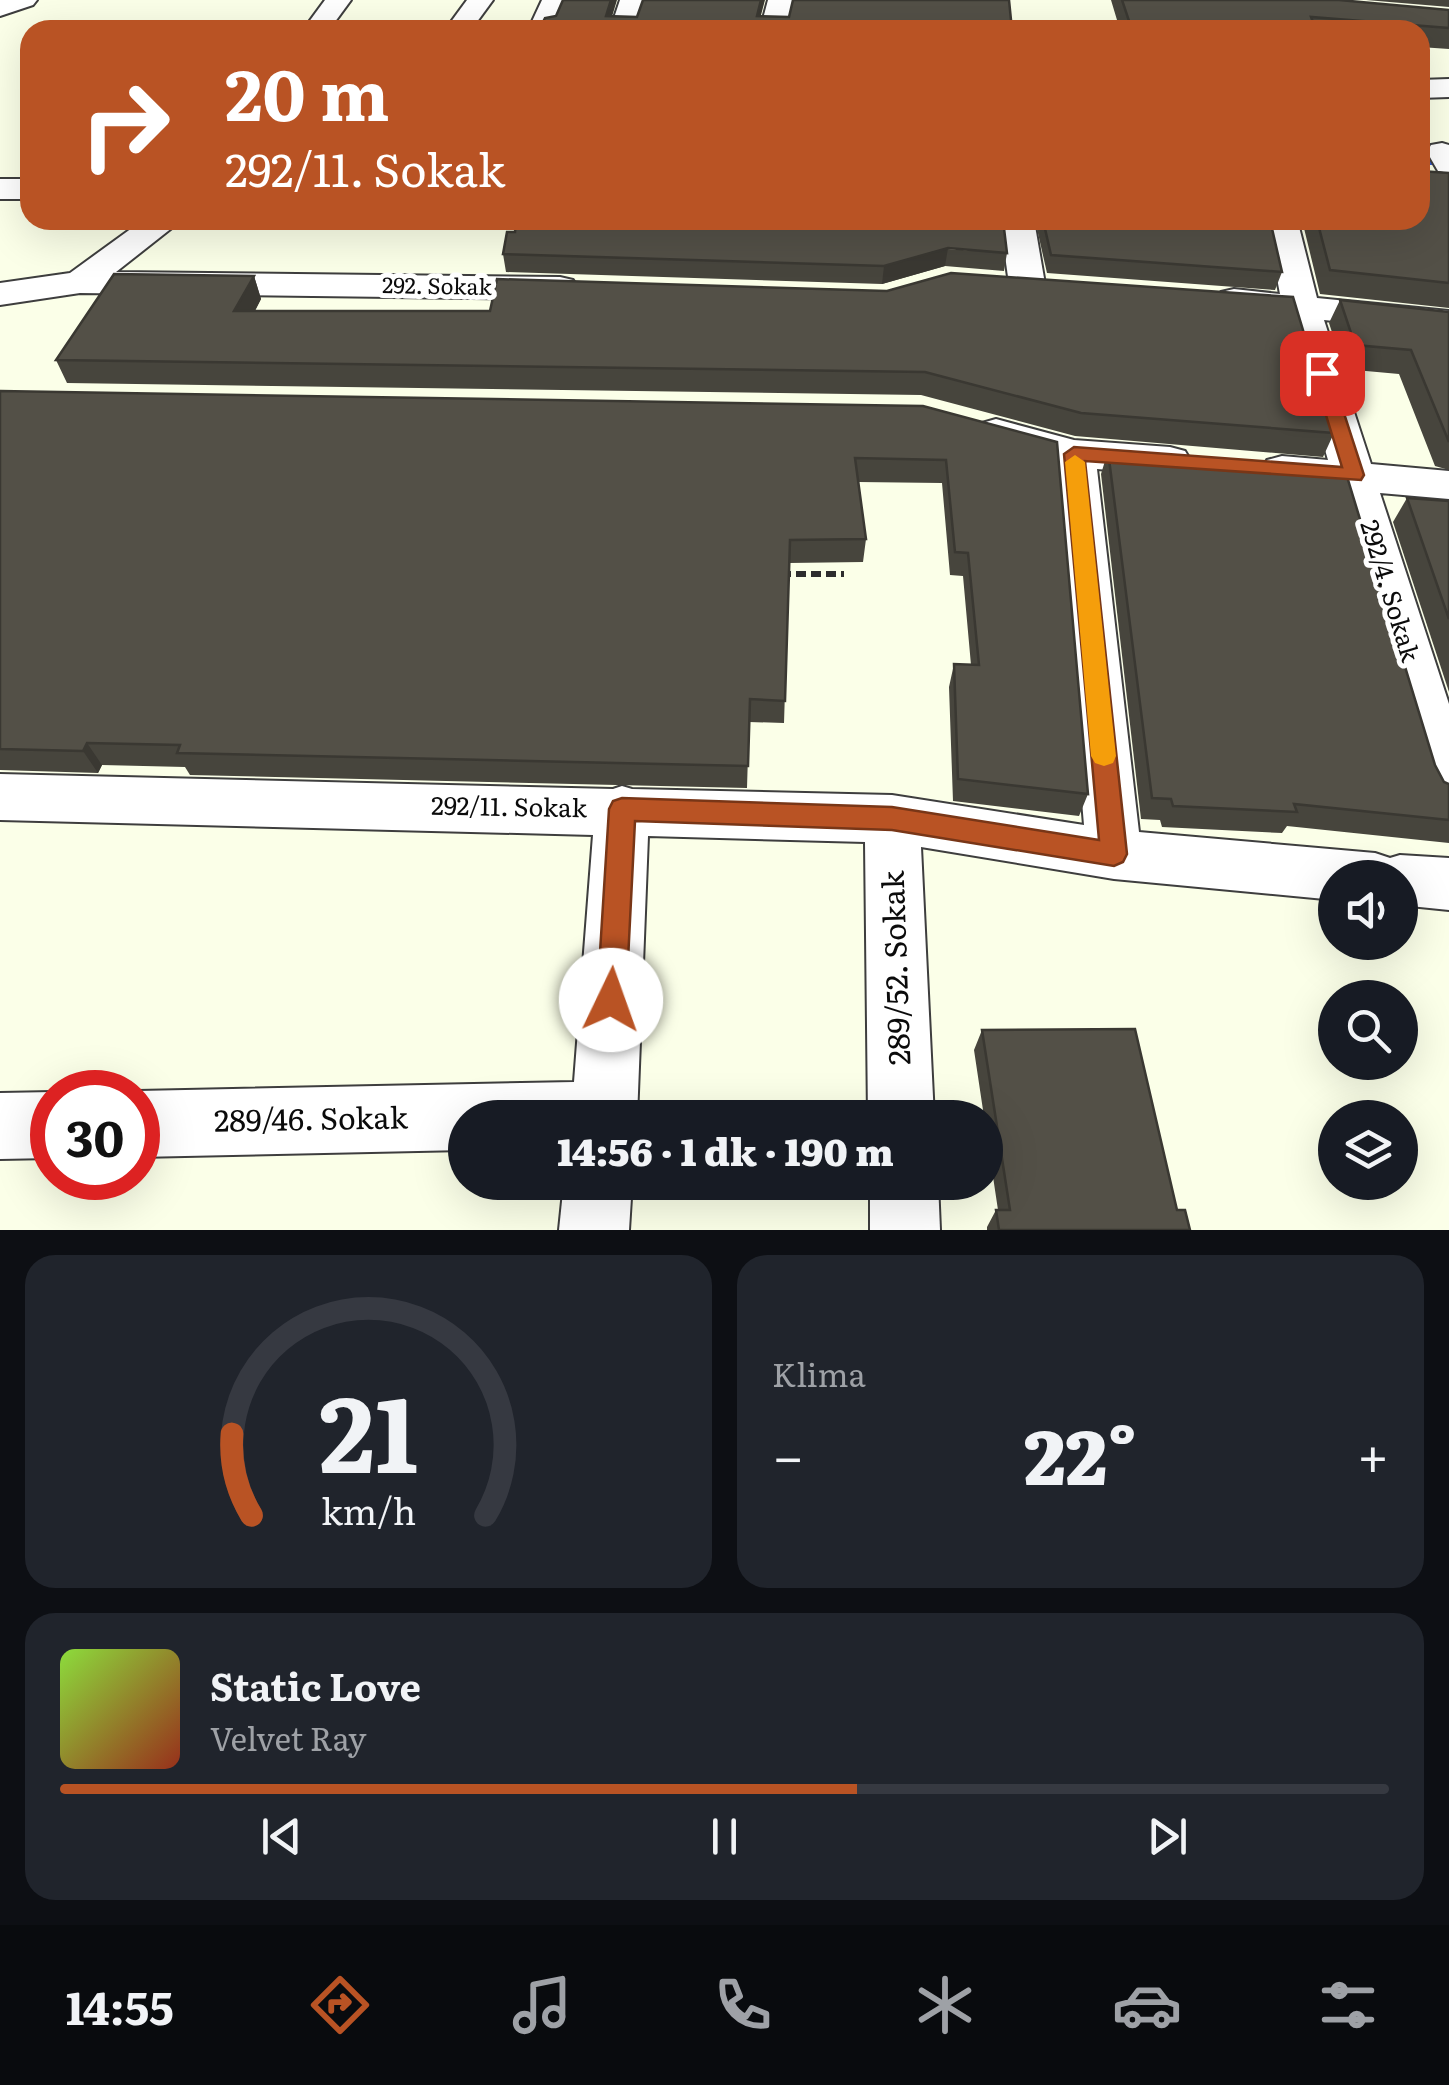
<!DOCTYPE html>
<html lang="tr">
<meta charset="utf-8">
<style>
body{margin:0;font-family:Literata,serif;background:#20242c;color:#f1f3f6;height:100vh;display:flex;flex-direction:column;font-size:38px;white-space:nowrap}
*{box-sizing:border-box;margin:0}
p{font-size:32px;color:#9ea1a6}
.icon{flex:none;width:55px;height:55px;fill:none;stroke:currentColor;stroke-width:2;stroke-linecap:round;stroke-linejoin:round}
.map{position:relative;height:1230px;overflow:hidden}
.sheet{display:flex;flex-direction:column;gap:25px;padding:25px;background:#0d0f14;flex:1}
.sheet>*{flex:none}
.hud{position:absolute;left:20px;top:20px;width:1410px;height:210px;border-radius:30px;box-shadow:0 10px 40px #0002;background:#b95324;color:#fff;overflow:hidden}
.tools{position:absolute;left:1318px;top:860px;display:grid;gap:20px}
.tools a{display:grid;place-items:center;width:100px;height:100px;border-radius:50%;background:#171b24;box-shadow:0 10px 40px #0002;font-size:50px}
.speed{position:absolute;left:30px;top:1070px;display:flex;gap:20px;font-size:50px;font-weight:700;text-align:center}
.speed>*{display:grid;place-content:center;width:130px;height:130px;border-radius:50%;background:#171b24;box-shadow:0 10px 40px #0002;line-height:1}
.speed .limit{border:15px solid #d22;background:#fff;color:#111}
.pin{position:absolute;display:grid;place-items:center;width:85px;height:85px;color:#fff;margin:-42px;border-radius:20px;box-shadow:0 5px 15px #0006}
.me{position:absolute;width:110px;margin:-55px;rotate:3deg;stroke-linejoin:round;filter:drop-shadow(0 0 8px #0008)}
.turn{display:flex;align-items:center;gap:35px;height:210px;padding:0 40px;font-size:45px}
.turn .icon{width:130px;height:130px;stroke-width:2.5}
.turn b{display:block;font-size:70px;line-height:85px}
.big{font-size:75px;font-weight:800;line-height:1.1}
.sheet .widget{flex:1;display:flex;flex-direction:column;justify-content:center;gap:15px;min-width:0;padding:0 35px;border-radius:30px;background:#20242c}
.sheet .dial{align-items:center;gap:0}
.dial svg{height:260px;overflow:visible;fill:none;stroke:#363941;stroke-width:7;stroke-linecap:round;text-anchor:middle}
.dial text{fill:#f1f3f6;stroke:none}
.song{display:flex;align-items:center;gap:30px}
.cover{width:120px;height:120px;border-radius:15px;background:linear-gradient(135deg,hsl(90 70% 55%),hsl(10 70% 35%))}
.played{height:10px;border-radius:5px;background:linear-gradient(90deg,#b95324 60%,#363941 60%)}
.keys{display:flex;justify-content:space-around;direction:ltr}
.heat{display:flex;justify-content:space-between;align-items:center;font-size:55px;direction:ltr}
.sheet .tiles{flex:1;display:grid;gap:25px;grid-template-columns:1fr 1fr}
.widget:last-child{grid-column:span 2}
.trip{position:absolute;left:448px;top:1100px;width:555px;height:100px;border-radius:50px;background:#171b24;box-shadow:0 10px 40px #0002;font-weight:800;line-height:100px;text-align:center}
.menu{display:flex;height:160px;justify-content:space-around;align-items:center;background:#090b0e;color:#9ea1a6}
.menu .icon{width:70px;height:70px}
.menu .on{color:#b95324}
.menu b{font-size:45px;color:#f1f3f6}
.map>svg:first-child{display:block}
.lines{fill:none;stroke-linecap:round;stroke-linejoin:round}
.stream{fill:#3559cc;fill-rule:evenodd}
.street-casing{stroke:#3e3e3e;stroke-width:4}
.path{stroke:#2d2d2d;stroke-width:6;stroke-dasharray:10 5;stroke-linecap:butt}
.street{fill:#fff;fill-rule:evenodd}
.wall{fill:#47453d}
.shaded-wall{fill:#3a3832}
.building{fill:#535047;stroke:#3a3832;stroke-width:2.5}
.route{fill:#b95324;stroke:#783617;stroke-width:2.5}
.slow{fill:#f59e0b}
.labels{text-anchor:middle;stroke-width:10;stroke-linejoin:round;paint-order:stroke}
.far-street-label{font-size:22px;fill:#0b0b0b;stroke:#fff}
.street-label{font-size:25px;fill:#0b0b0b;stroke:#fff}
.near-street-label{font-size:30px;fill:#0b0b0b;stroke:#fff}
</style>
<div class="map">
<svg width="1449" height="1230" viewBox="0 0 1449 1230">
<rect width="100%" height="100%" fill="#fbffe8"/>
<g class="lines">
<!-- stream -->
<rect class="stream" x="1420" y="159" width="29" height="6"/>
<defs>
<g id="street">
<polygon points="0,0 37,0 33,5 0,16"/>
<polygon points="325,0 351,0 329,30 303,30"/>
<polygon points="467,0 493,0 471,30 445,30"/>
<polygon points="542,0 568,0 554,30 528,30"/>
<polygon points="620,0 646,0 636,30 610,30"/>
<polygon points="768,0 794,0 786,30 760,30"/>
<polygon points="1449,79 1449,97 1420,98 1420,80"/>
<polygon points="1442,143 1449,145 1449,173 1438,171 1427,152 1431,145"/>
<rect x="0" y="179" width="30" height="20"/>
<polygon points="143,220 182,220 116,272 560,277 573,280 578,288 573,296 560,299 80,293 0,305 0,283 70,273"/>
<polygon points="1000,220 1034,220 1045,284 1040,292 1027,295 1014,292 1009,284"/>
<polygon points="1266,220 1298,223 1317,298 1449,311 1449,333 1324,320 1371,464 1449,471 1449,499 1380,493 1449,704 1449,809 1430,802 1422,786 1336,489 1267,480 1261,470 1267,460 1282,456 1328,460 1286,316 1221,308 1216,300 1221,292 1234,289 1280,294"/>
<polygon points="996,419 1074,440 1170,447 1185,451 1191,461 1185,471 1170,475 1097,469 1139,832 1375,853 1390,858 1400,855 1449,858 1449,910 1400,905 1400,878 1335,878 1335,900 1114,879 921,847 934,1118 868,1118 865,842 648,836 637,1118 465,1118 465,1150 138,1157 135,1092 138,1091 574,1082 593,835 0,820 0,774 613,789 622,786 632,789 892,795 1084,825 1054,462 982,441 976,432 982,423"/>
<polygon points="53,1092 52,1158 0,1159 0,1093"/>
<polygon points="564,1182 632,1182 629,1230 559,1230"/>
<polygon points="870,1182 938,1182 940,1230 870,1230"/>
</g>
</defs>
<!-- street casing -->
<use href="#street" class="street-casing"/>
<!-- path -->
<polyline class="path" points="781,574 844,574"/>
<!-- street -->
<use href="#street" class="street"/>
</g>
<!-- wall -->
<g class="wall">
<polygon points="1111,0 1339,0 1449,10 1449,49 1420,47 1420,30 1120,30"/>
<polygon points="1366,0 1449,0 1449,7"/>
<polygon points="1449,173 1449,308 1320,294 1302,220 1420,220"/>
<polygon points="516,220 1007,253 1004,271 945,266 882,284 506,272 503,254 515,232"/>
<polygon points="1035,220 1270,220 1282,272 1275,290 1047,273"/>
<polygon points="254,276 261,299 255,311 490,311 497,279 1334,433 1323,457 1075,436 921,395 67,383 56,360"/>
<polygon points="1340,300 1449,312 1449,470 1435,466 1399,374 1344,369 1329,323"/>
<polygon points="0,391 923,406 1088,794 1079,816 953,801 949,687 954,664 971,665 963,576 950,575 942,483 858,482 866,539 863,562 789,563 784,723 749,722 747,788 190,775 185,767 102,765 98,773 0,770"/>
<polygon points="1108,451 1435,765 1444,782 1449,784 1449,843 1287,826 1282,833 1162,827 1160,820 1141,819 1101,474"/>
<polygon points="1407,498 1449,501 1449,692 1393,522"/>
<polygon points="982,1030 1177,1210 1190,1230 987,1230 987,1227 996,1210 998,1210 974,1050"/>
</g>
<!-- shaded-wall -->
<g class="shaded-wall">
<polygon points="611,0 617,0 608,30 606,16"/>
<polygon points="761,0 765,0 757,30 757,16"/>
<polygon points="948,248 945,266 882,284 884,266"/>
<polygon points="254,276 261,299 242,334 234,311"/>
<polygon points="87,743 102,765 98,773 83,751"/>
</g>
<!-- building -->
<g class="building">
<polygon points="563,0 611,0 606,16 637,17 643,0 761,0 757,16 789,17 793,0 1009,0 1012,30 539,30 545,18 556,16"/>
<polygon points="1122,0 1339,0 1449,10 1449,28 1311,17 1316,30 1132,30"/>
<polygon points="1420,171 1449,173 1449,283 1330,270 1317,220 1420,220"/>
<polygon points="516,220 1003,220 1007,253 948,248 884,266 503,254 507,232 515,232"/>
<polygon points="1043,220 1270,220 1282,272 1051,255"/>
<polygon points="951,273 1293,297 1334,433 1081,413 925,372 56,360 114,274 254,276 234,311 490,311 497,279 887,291"/>
<polygon points="1340,300 1449,312 1449,442 1411,350 1355,345"/>
<polygon points="0,391 923,406 1057,442 1088,794 958,779 954,664 979,665 968,553 955,552 946,460 855,458 866,539 790,540 785,701 750,699 748,766 177,753 180,745 87,743 83,751 0,749"/>
<polygon points="1108,451 1345,470 1435,765 1444,782 1449,784 1449,820 1294,804 1297,812 1173,806 1171,799 1152,798"/>
<polygon points="1407,498 1449,501 1449,619"/>
<polygon points="1135,1029 1177,1210 1185,1210 1190,1230 999,1230 996,1210 1010,1210 982,1030"/>
</g>
<!-- route -->
<polygon class="route" points="1322,368 1331,373 1364,475 1361,480 1085,461 1127,854 1123,862 1114,866 892,830 635,821 626,1000 622,1010 611,1014 601,1010 597,1000 609,809 613,801 622,798 892,807 1099,840 1064,454 1074,447 1342,467 1313,373"/>
<!-- slow -->
<polygon class="slow" points="1075,455 1085,462 1116,756 1113,763 1104,766 1095,763 1091,756 1065,462"/>
<g class="labels">
<!-- far-street labels -->
<g class="far-street-label">
<text transform="translate(437 286) rotate(1)" y="8">292. Sokak</text>
</g>
<!-- street labels -->
<g class="street-label">
<text transform="translate(1390 591) rotate(73)" y="9">292/4. Sokak</text>
<text transform="translate(509 807) rotate(1)" y="9">292/11. Sokak</text>
</g>
<!-- near-street labels -->
<g class="near-street-label">
<text transform="translate(897 968) rotate(-92)" y="10">289/52. Sokak</text>
<text transform="translate(311 1120) rotate(-1)" y="10">289/46. Sokak</text>
</g>
</g>
</svg>
<div class="tools">
<a><svg class="icon" aria-label="sound" viewBox="0 0 24 24"><path d="M4 9h4l5-4v14l-5-4H4zM17 9q2 3 0 6"/></svg></a>
<a><svg class="icon" aria-label="search" viewBox="0 0 24 24"><circle cx="10" cy="10" r="6"/><path d="M15 15l6 6"/></svg></a>
<a><svg class="icon" aria-label="layers" viewBox="0 0 24 24"><path d="M12 4l9 5-9 5-9-5zM3 14l9 5 9-5"/></svg></a>
</div>
<div class="speed"><div class="limit">30</div></div>
<div class="pin" style="left:1322px;top:373px;background:#d93025"><svg class="icon" aria-label="arrive" viewBox="0 0 24 24"><path d="M6 21V4h12l-3 4 3 4H6"/></svg></div>
<svg class="me" style="left:611px;top:1000px" viewBox="-20 -20 40 40"><circle r="19" fill="#fff"/><path d="M0-13L10 11 0 6-10 11z" fill="#b95324"/></svg>
<div class="trip">14:56 · 1 dk · 190 m</div>
<div class="hud">
<div class="turn"><svg class="icon" aria-label="right" viewBox="0 0 24 24"><path d="M7 20v-9h11M14 6l5 5-5 5"/></svg><div><b>20 m</b>292/11. Sokak</div></div>
</div>
</div>
<section class="sheet">
<div class="tiles">
<div class="widget dial"><svg viewBox="0 0 100 80">
<path d="M14 69A42 42 0 1 1 86 69"/>
<path d="M14 69A42 42 0 0 1 8 44" stroke="#b95324"/>
<text x="50" y="56" font-size="32" font-weight="700">21</text>
<text x="50" y="72" font-size="11">km/h</text>
</svg></div>
<div class="widget"><p>Klima</p>
<div class="heat"><a>−</a><b class="big">22°</b><a>+</a></div>
</div>
<div class="widget">
<div class="song"><i class="cover"></i><div><b>Static Love</b><p>Velvet Ray</p></div></div>
<div class="played"></div>
<div class="keys"><svg class="icon" aria-label="previous" viewBox="0 0 24 24"><path d="M18 5L8 12l10 7zM5 5v14"/></svg><svg class="icon" aria-label="pause" viewBox="0 0 24 24"><path d="M8 5v14M16 5v14"/></svg><svg class="icon" aria-label="next" viewBox="0 0 24 24"><path d="M6 5l10 7-10 7zM19 5v14"/></svg></div>
</div>
</div>
</section>
<nav class="menu">
<b>14:55</b>
<svg class="icon on" aria-label="directions" viewBox="0 0 24 24"><path d="M12 3l9 9-9 9-9-9zM9 14v-3h6M13 9l2 2-2 2"/></svg>
<svg class="icon" aria-label="music" viewBox="0 0 24 24"><path d="M9 18V5l10-2v13"/><circle cx="6" cy="18" r="3"/><circle cx="16" cy="16" r="3"/></svg>
<svg class="icon" aria-label="phone" viewBox="0 0 24 24"><path d="M5 4h4l2 5-3 2q2 4 5 5l2-3 5 2v4C11 20 4 13 5 4z"/></svg>
<svg class="icon" aria-label="climate" viewBox="0 0 24 24"><path d="M12 3v18M4 7l16 10M4 17L20 7"/></svg>
<svg class="icon" aria-label="car" viewBox="0 0 24 24"><path d="M5 17H2v-5l4-1 3-4h7l3 4 3 1v5h-3M9 17h6M6 11h13"/><circle cx="7" cy="17" r="2"/><circle cx="17" cy="17" r="2"/></svg>
<svg class="icon" aria-label="filters" viewBox="0 0 24 24"><path d="M4 7h16M4 17h16"/><circle cx="9" cy="7" r="2"/><circle cx="15" cy="17" r="2"/></svg>
</nav>
